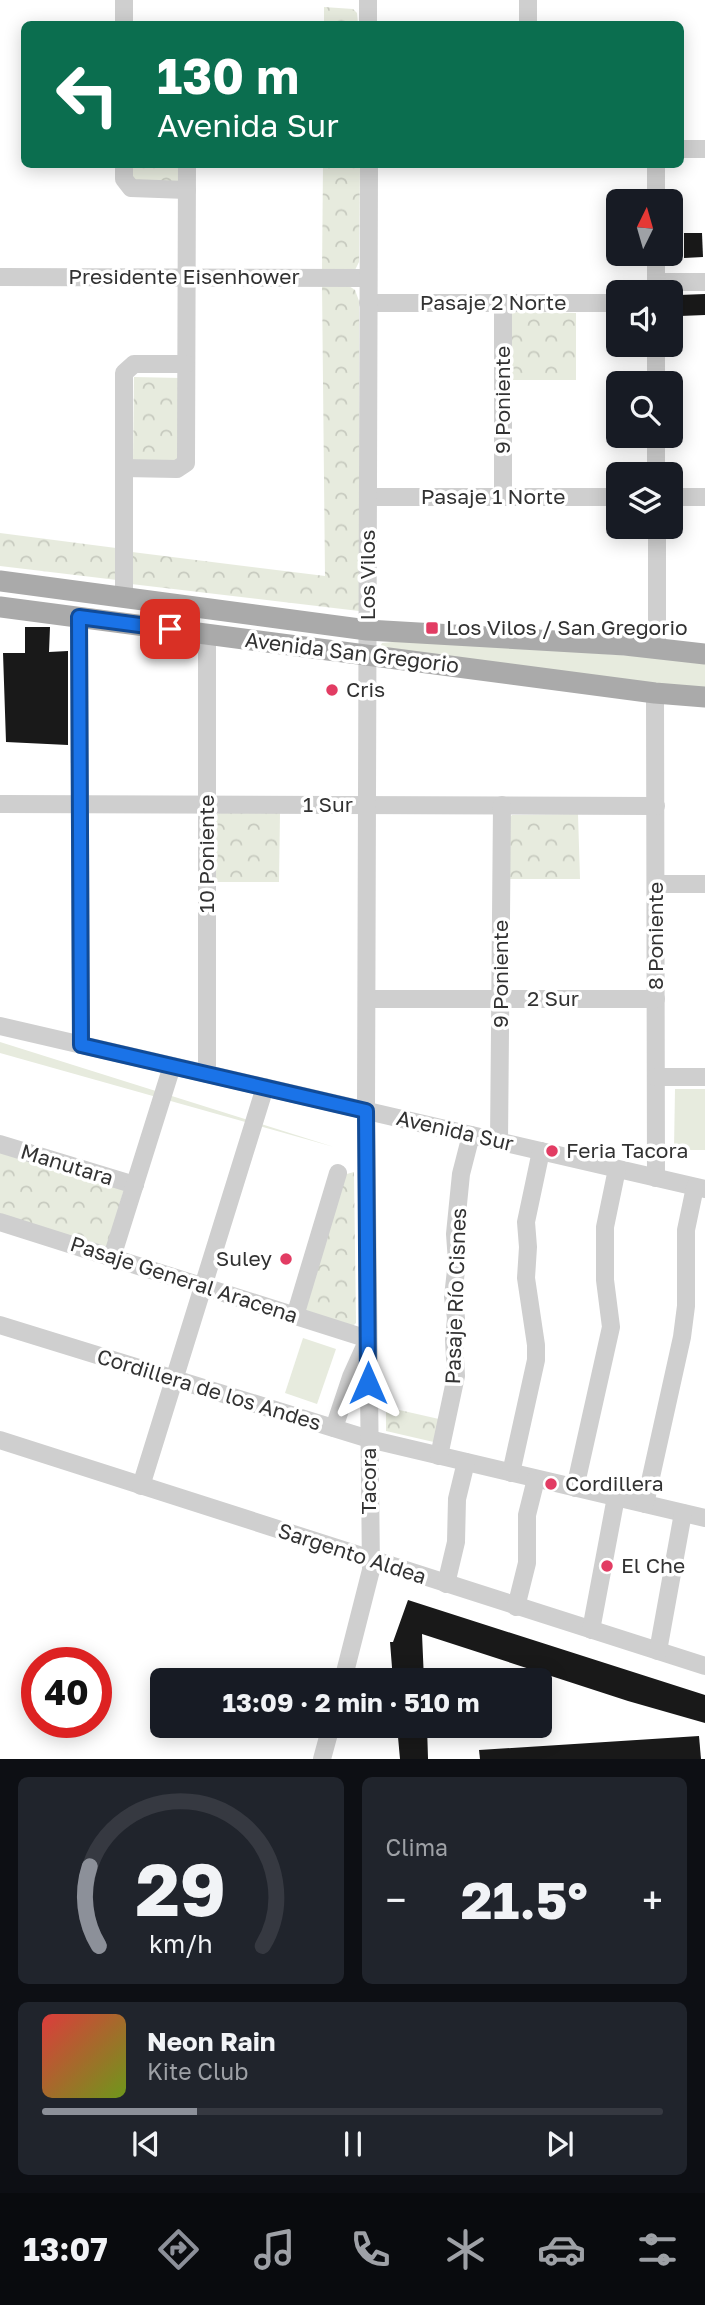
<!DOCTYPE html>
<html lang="es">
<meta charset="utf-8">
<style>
body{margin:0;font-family:"Golos Text",sans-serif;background:#20242c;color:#f1f3f6;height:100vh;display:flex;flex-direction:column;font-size:26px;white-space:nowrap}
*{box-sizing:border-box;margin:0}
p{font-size:23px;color:#9ea1a6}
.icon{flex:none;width:38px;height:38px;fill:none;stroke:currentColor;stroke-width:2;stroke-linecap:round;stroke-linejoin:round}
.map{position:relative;height:1759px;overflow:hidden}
.sheet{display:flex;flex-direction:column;gap:18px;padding:18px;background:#0d0f14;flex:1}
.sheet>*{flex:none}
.banner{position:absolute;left:21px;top:21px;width:663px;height:147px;border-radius:10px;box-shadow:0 4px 18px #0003;background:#0b6e4f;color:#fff;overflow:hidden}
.needle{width:46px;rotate:5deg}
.controls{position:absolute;left:606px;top:189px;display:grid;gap:14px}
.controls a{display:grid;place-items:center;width:77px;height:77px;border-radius:10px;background:#171b24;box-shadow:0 4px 18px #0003;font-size:35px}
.speed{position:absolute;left:21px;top:1647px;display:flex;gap:14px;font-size:35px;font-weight:700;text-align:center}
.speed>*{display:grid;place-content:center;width:91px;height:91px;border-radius:50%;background:#171b24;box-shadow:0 4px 18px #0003;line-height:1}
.speed .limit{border:10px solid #d22;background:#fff;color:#111}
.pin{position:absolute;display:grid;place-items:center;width:60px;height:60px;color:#fff;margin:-30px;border-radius:14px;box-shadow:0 4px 10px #0006}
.me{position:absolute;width:77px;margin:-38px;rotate:0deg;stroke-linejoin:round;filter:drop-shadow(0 0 5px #0008)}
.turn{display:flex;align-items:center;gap:24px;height:147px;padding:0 21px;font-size:32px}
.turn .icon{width:91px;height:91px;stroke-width:2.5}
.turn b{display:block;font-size:49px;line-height:60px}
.big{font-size:52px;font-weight:700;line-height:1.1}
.sheet .tile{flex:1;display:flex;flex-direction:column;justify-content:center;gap:10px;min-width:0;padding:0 24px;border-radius:10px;background:#20242c}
.sheet .dial{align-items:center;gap:0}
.dial svg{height:182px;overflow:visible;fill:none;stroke:#363941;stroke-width:7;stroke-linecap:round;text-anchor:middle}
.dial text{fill:#f1f3f6;stroke:none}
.song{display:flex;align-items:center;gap:21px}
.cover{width:84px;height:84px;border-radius:10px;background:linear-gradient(135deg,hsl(0 70% 55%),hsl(80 70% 35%))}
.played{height:7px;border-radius:4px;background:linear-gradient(90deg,#8c9099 25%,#363941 25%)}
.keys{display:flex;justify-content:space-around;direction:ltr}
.heat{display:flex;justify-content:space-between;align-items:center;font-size:38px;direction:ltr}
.sheet .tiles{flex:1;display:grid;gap:18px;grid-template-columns:1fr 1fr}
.tile:last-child{grid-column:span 2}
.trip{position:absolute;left:150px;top:1668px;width:402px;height:70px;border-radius:10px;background:#171b24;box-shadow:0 4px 18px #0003;font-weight:700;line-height:70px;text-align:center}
.dock{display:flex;height:112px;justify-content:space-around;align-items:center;background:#090b0e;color:#9ea1a6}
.dock .icon{width:49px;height:49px}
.dock .current{color:#8c9099}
.dock b{font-size:32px;color:#f1f3f6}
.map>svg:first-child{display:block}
.grass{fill:#e7ebde}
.park{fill:url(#park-crowns)}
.building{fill:#191919}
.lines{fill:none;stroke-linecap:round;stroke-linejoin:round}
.minor{stroke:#cfcfcf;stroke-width:18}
.major{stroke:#aaa;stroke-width:21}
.route-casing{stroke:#114b97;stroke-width:18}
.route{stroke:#1a73e8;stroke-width:12}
.poi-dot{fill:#e23c63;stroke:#fff;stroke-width:2.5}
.labels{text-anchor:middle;stroke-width:7;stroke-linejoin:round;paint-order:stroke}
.street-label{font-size:21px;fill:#323232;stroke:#fff}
.poi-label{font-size:21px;fill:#323232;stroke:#fff;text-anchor:start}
</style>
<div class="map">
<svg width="705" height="1759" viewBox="0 0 705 1759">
<defs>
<pattern id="park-crowns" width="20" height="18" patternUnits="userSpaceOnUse" patternTransform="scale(1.75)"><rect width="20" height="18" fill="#e7ebde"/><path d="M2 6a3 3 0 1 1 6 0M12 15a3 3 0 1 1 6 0" fill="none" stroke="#c7cabf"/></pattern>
</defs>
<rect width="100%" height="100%" fill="#fff"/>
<!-- grass -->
<g class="grass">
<polygon points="411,640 662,658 705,664 705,690 380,647 382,643"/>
<polygon points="0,1042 334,1147 0,1053"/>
<polygon points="675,1089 705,1089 705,1150 674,1150"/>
<polygon points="303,1338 336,1349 317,1404 285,1393"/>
</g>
<!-- park -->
<g class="park">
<polygon points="324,7 353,9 357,13 358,24 324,24"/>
<polygon points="128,165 182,165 180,181 133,183"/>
<polygon points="323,165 360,165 359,262 355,270 322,273"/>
<polygon points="322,284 349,286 355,290 359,301 359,611 131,584 132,552 325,576"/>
<polygon points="512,312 576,313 576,380 512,380"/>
<polygon points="134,377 181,378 179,462 133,462"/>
<polygon points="0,533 116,548 117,580 0,566"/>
<polygon points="220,812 280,813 279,882 216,882 216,815"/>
<polygon points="578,814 580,879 509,879 508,819 512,815"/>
<polygon points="0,1150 124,1189 107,1248 0,1215"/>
<polygon points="354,1172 356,1323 352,1327 300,1310 343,1175"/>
<polygon points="386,1407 439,1419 438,1443 386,1431"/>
</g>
<!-- building -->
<g class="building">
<polygon points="684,233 702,233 703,257 684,258"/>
<polygon points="705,294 705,315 680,316 679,295"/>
<polygon points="25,627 50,627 49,652 68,651 68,745 6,742 3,653 25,653"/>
<polygon points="408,1600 705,1695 705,1723 628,1701 422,1634 424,1680 393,1680 390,1642 393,1642"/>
<polygon points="397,1726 427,1726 428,1759 400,1759"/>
<polygon points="699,1736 701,1759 480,1759 479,1750"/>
</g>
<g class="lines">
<!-- minor -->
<g class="minor">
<polyline points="368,0 368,24"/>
<polyline points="124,24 124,0"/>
<polyline points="528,24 528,0"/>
<polyline points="681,149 705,149"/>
<polyline points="124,164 124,179 131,188 187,190"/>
<polyline points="656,164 656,201"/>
<polyline points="656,254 656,292"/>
<polyline points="0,277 368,278"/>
<polyline points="656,282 705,282"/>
<polyline points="368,303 618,303"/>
<polyline points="503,303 503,497"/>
<polyline points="656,345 656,383"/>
<polyline points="656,436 656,474"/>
<polyline points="124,468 177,469 186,463 187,164"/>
<polyline points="368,497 618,497"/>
<polyline points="670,497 705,497"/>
<polyline points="657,527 657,647"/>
<polyline points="124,597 124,373 134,364 186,364"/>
<polyline points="79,617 81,1045"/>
<polyline points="655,693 656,1178"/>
<polyline points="0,804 656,806"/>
<polyline points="656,884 705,884"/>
<polyline points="367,999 656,999"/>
<polyline points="0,1026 705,1189"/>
<polyline points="207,1074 207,634"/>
<polyline points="656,1077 705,1077"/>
<polyline points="499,1142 502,805"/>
<polyline points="0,1144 135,1185"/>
<polyline points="0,1222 368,1339"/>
<polyline points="112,1257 172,1066"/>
<polyline points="295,1316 338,1173"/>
<polyline points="0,1325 369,1439 705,1518"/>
<polyline points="334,1428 351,1377 365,1346"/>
<polyline points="0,1440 705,1666"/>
<polyline points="439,1456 456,1376 454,1340 456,1318 453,1297 457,1261 455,1234 461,1174 471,1135"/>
<polyline points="511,1473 536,1360 536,1345 526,1278 528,1247 526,1222 541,1151"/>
<polyline points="141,1486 265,1087"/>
<polyline points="575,1488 611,1327 605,1280 605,1227 617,1169"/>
<polyline points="645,1504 682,1337 686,1306 686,1230 695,1187"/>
<polyline points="446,1584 456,1542 457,1499 466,1462"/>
<polyline points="516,1607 527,1563 527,1515 536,1479"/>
<polyline points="591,1630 616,1497"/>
<polyline points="658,1651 683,1513"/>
<polyline points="343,1680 371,1570 366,1111 369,164"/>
<polyline points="322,1759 331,1726"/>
</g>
<!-- major -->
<g class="major">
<polyline points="0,581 367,630 625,645 705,654"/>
<polyline points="0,607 655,693 705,697"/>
</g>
</g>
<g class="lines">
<defs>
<polyline id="route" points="170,629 79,617 81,1045 366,1111 368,1383"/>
</defs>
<!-- route casing -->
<use href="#route" class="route-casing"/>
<!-- route -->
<use href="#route" class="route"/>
</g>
<!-- markers -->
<g class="poi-dot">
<rect x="425" y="621" width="14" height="14" rx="3.5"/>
<circle cx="332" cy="690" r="7"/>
<circle cx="552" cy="1151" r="7"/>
<circle cx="286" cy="1259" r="7"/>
<circle cx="551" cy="1484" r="7"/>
<circle cx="607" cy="1566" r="7"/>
</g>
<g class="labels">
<!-- street labels -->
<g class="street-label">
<text x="184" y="284">Presidente Eisenhower</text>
<text x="493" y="310">Pasaje 2 Norte</text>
<text transform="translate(503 400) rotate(-90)" y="7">9 Poniente</text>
<text x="493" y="504">Pasaje 1 Norte</text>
<text transform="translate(368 575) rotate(-90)" y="7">Los Vilos</text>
<text transform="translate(352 653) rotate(7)" y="7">Avenida San Gregorio</text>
<text x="328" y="812">1 Sur</text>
<text transform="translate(207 854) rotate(-90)" y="7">10 Poniente</text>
<text transform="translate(656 936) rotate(-90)" y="7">8 Poniente</text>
<text transform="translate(501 974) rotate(-90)" y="7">9 Poniente</text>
<text x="553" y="1006">2 Sur</text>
<text transform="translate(455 1131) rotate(13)" y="7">Avenida Sur</text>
<text transform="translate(67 1165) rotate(17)" y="7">Manutara</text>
<text transform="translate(184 1280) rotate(18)" y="7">Pasaje General Aracena</text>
<text transform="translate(456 1296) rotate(-88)" y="7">Pasaje Río Cisnes</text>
<text transform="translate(209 1390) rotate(17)" y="7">Cordillera de los Andes</text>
<text transform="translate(369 1481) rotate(-90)" y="7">Tacora</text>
<text transform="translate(352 1554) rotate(18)" y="7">Sargento Aldea</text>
</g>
<!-- poi labels -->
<g class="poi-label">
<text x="446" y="635">Los Vilos / San Gregorio</text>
<text x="346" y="697">Cris</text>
<text x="566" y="1158">Feria Tacora</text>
<text x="272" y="1266" text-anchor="end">Suley</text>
<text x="565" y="1491">Cordillera</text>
<text x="621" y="1573">El Che</text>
</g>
</g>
</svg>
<div class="controls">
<a><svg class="needle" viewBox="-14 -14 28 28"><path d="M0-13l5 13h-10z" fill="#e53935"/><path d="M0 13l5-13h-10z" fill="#9ea1a6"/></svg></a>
<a><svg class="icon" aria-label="sound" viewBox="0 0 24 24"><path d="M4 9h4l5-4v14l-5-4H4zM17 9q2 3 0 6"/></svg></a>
<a><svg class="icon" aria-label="search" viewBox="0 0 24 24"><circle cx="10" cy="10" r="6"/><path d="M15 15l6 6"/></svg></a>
<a><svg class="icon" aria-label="layers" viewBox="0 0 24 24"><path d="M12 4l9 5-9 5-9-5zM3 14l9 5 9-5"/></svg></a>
</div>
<div class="speed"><div class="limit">40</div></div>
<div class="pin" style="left:170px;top:629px;background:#d93025"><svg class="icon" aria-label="arrive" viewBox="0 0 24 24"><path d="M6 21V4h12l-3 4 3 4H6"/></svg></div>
<svg class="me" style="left:368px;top:1383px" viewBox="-20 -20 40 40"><path d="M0-17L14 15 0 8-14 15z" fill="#1a73e8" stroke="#fff" stroke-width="4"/></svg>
<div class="trip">13:09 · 2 min · 510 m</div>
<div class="banner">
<div class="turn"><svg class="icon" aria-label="left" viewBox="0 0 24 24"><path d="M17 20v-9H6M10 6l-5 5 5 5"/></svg><div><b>130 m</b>Avenida Sur</div></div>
</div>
</div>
<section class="sheet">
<div class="tiles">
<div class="tile dial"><svg viewBox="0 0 100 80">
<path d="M14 69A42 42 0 1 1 86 69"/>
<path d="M14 69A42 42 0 0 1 10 34" stroke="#8c9099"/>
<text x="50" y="56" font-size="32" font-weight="700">29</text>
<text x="50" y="72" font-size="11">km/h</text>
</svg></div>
<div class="tile"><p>Clima</p>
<div class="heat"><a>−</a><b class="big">21.5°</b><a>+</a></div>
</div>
<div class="tile">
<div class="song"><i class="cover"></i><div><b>Neon Rain</b><p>Kite Club</p></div></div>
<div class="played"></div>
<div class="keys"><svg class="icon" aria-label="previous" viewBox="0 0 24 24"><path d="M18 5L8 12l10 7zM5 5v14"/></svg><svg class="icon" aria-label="pause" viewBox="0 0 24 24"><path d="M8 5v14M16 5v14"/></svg><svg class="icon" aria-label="next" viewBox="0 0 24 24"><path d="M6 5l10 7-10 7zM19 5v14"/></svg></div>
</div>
</div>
</section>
<nav class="dock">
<b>13:07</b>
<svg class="icon current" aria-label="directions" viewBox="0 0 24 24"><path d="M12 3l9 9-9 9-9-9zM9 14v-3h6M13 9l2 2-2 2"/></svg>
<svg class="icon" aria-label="music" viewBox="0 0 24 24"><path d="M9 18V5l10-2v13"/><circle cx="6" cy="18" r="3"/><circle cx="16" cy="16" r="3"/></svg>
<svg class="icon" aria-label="phone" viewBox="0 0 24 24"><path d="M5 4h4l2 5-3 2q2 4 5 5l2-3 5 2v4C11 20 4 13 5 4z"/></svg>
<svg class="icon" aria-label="climate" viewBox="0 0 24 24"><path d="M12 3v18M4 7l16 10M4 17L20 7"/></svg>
<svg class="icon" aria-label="car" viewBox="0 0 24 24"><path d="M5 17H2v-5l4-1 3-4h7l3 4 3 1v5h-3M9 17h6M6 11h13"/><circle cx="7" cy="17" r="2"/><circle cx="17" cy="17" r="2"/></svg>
<svg class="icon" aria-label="filters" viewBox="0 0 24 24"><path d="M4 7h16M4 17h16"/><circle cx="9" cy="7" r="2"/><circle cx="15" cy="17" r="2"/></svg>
</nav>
